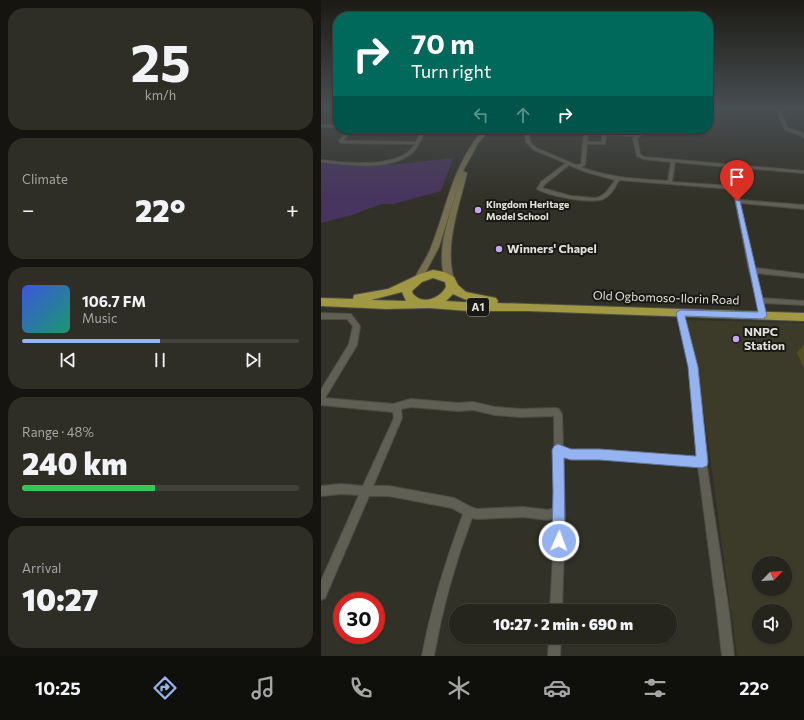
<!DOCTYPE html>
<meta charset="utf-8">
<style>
body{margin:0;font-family:Commissioner,sans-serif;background:#2e2d26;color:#f1f3f6;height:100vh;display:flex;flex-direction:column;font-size:15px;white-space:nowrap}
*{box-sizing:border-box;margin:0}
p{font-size:13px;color:#a4a5a4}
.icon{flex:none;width:22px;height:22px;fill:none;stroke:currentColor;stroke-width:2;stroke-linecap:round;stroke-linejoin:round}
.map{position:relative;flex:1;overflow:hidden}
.side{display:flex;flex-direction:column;gap:8px;padding:8px;background:#151410;width:321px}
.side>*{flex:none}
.hud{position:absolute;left:12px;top:12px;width:380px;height:122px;border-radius:16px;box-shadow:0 1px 3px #0004,0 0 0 1px #42423b;background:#00695c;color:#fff;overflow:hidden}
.needle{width:26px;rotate:65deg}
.controls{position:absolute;left:431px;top:556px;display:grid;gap:8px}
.controls a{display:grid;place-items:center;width:40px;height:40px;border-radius:50%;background:#26251d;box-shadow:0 1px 3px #0004,0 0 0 1px #42423b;font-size:20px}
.speed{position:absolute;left:12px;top:592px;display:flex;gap:8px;font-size:20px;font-weight:700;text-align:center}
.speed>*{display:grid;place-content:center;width:52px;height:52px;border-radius:50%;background:#26251d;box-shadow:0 1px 3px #0004,0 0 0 1px #42423b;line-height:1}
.speed .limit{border:6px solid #d22;background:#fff;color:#111}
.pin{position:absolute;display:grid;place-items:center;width:34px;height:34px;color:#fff;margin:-41px -17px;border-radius:50% 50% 50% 0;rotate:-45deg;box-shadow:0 0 4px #0007}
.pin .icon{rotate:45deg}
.me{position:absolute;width:44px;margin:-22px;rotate:2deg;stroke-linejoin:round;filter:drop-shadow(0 0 3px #0008)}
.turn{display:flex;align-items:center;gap:14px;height:84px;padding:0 12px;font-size:18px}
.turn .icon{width:52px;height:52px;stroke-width:2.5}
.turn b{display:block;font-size:28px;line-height:34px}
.lanes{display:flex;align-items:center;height:38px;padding:0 12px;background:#0003;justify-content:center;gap:20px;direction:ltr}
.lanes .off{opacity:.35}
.big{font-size:30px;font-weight:800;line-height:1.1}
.side .card{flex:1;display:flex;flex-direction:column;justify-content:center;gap:6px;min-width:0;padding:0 14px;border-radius:16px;background:#2e2d26}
.side .dial{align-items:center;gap:0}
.dial b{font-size:52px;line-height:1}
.song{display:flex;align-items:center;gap:12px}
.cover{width:48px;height:48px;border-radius:6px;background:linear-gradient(135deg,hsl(230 70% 55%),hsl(160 70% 35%))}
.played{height:4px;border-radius:2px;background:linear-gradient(90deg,#95b2f1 50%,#42423b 50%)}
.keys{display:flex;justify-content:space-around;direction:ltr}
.heat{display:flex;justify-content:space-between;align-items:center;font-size:22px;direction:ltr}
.charge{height:6px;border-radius:3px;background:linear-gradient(90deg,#34c759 48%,#42423b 0)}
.trip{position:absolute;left:128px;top:604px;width:228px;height:40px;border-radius:20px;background:#26251d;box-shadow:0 1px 3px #0004,0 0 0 1px #42423b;font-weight:800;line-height:40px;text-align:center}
.menu{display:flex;height:64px;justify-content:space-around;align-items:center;background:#0f0f0c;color:#a4a5a4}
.menu .icon{width:28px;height:28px}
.menu .current{color:#95b2f1}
.menu b{font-size:18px;color:#f1f3f6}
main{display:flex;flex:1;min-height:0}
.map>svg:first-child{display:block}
.built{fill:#3c3b2a;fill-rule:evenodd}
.green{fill:#47345f}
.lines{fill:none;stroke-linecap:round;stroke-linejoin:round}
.street-casing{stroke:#4e4d45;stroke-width:2}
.secondary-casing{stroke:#4e4d45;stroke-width:2}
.highway-casing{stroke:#4e4d45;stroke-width:2}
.street{fill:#605f54;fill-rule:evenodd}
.secondary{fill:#74704f;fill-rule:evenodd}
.highway{fill:#a19843;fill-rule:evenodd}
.wall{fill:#534e21}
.route{fill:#95b2f1;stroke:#61749d}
.poi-dot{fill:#c5a6f1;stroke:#191914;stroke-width:1.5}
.labels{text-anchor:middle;stroke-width:4;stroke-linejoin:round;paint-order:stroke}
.far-poi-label{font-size:10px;font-weight:bold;fill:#e2e1db;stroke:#191914;text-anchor:start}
.shield{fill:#191914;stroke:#a6a59f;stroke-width:1}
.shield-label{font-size:11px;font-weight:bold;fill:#e2e1db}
.poi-label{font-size:12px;font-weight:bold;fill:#e2e1db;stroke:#191914;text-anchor:start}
.street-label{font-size:12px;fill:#e2e1db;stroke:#191914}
</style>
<main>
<section class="side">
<div class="card dial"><b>25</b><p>km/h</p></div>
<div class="card"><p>Climate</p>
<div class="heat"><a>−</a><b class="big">22°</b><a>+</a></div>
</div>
<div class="card">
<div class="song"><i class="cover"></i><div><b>106.7 FM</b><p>Music</p></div></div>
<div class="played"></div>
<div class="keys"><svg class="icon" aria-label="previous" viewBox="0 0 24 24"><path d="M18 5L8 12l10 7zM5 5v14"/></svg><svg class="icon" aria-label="pause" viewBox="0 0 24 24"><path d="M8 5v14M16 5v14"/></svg><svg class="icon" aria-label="next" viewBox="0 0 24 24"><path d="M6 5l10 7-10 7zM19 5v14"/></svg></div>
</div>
<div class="card"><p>Range · 48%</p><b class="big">240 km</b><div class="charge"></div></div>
<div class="card"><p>Arrival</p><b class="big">10:27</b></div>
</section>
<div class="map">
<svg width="483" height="656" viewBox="0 0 483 656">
<rect width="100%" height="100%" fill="#323127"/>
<!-- built -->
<path class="built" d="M 365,320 L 483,323 L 483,656 L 416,656 L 384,419 ZM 438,563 L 464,563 L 464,589 L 438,589 ZM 438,611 L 464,611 L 464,637 L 438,637 Z"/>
<!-- green -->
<polygon class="green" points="132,158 120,191 72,204 60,204 31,215 0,223 0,161 20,164 67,165"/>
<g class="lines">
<defs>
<g id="street">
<polygon points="454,107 458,107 467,128 481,133 483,135 483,138 479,135 464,130"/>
<rect x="0" y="125" width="17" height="2"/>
<path d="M 28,129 L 32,129 L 22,141 L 95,142 L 101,129 L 105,129 C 101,137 98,147 91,153 C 70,171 26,165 0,162 L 0,160 C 25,163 79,170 94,144 L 20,143 L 18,141 Z"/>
<path d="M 200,129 L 318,134 L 320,135 L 316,138 L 319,154 L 323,157 L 483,171 L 483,173 L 411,167 L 419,200 L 483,205 L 483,209 L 419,203 L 434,268 L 483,274 L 483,278 L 435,273 L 441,298 L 483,301 L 483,305 L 442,303 L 445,316 L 444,318 L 440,318 L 428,270 L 412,189 L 298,180 C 294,187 290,196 282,199 C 269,204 227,196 216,189 L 220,182 L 245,163 L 213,150 L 205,142 L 204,132 ZM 208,132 L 263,134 L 260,164 L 255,165 L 215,148 L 209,142 ZM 267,134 L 281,135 L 281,142 L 266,142 ZM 285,135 L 314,136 L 312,138 L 316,156 L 322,159 L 350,162 L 347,181 C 317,179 288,178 260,167 L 264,165 L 266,144 L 284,144 ZM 354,162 L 407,167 L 411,186 L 351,182 ZM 248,165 L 265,172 L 294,180 C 289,187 285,196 275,198 L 250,196 L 221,188 L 224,184 Z"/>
<path d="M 359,310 L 362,313 L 376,367 L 383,448 L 408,612 L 413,656 L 401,656 L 396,612 L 377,466 L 279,459 L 250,459 L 242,456 L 244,512 L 241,611 L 229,611 L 234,518 L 227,520 L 202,517 L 156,519 L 151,518 C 134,563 121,609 113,656 L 101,656 C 110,607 125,560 142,514 L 131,508 L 68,496 L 48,496 L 4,598 L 0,600 L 0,581 L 38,495 L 20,494 L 0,496 L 0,486 L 20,484 L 42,486 L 73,418 L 72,412 L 0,405 L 0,390 L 28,344 L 32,326 L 26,319 L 0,319 L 0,313 L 30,314 L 39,326 L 36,345 L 4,398 L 72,404 L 90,399 L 137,403 L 152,402 L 174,407 L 199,409 L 235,408 L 238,409 L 241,414 L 242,448 L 250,451 L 279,451 L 376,457 L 368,367 L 356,313 ZM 90,407 L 137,411 L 152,410 L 174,415 L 199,417 L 233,416 L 234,508 L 227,510 L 202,507 L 156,509 L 150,507 L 133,498 L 68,486 L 52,486 L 81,418 L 80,409 Z"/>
<polygon points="228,637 240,637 239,656 227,656"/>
</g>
<path id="secondary" d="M 163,129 L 169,129 L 157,143 L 142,171 L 146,173 C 138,207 123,245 133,280 L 129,283 L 126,282 C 112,255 130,213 137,186 L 118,247 L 101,279 L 95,279 L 94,277 C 99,268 105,259 109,250 C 127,206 130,167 163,129 Z"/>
<path id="highway" d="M 112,270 L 123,272 L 133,277 L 137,285 L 145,292 L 175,298 L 177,301 L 176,303 L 483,313 L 483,321 L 206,311 L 148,311 L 108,308 L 65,309 L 0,306 L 0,298 L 32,299 L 33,295 L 67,289 L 99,274 ZM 112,278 L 124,282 L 125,287 C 118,299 102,305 92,294 L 91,291 L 101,282 ZM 81,292 L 85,301 L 50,300 ZM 132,294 L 143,299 L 157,303 L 125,301 Z"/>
</defs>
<!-- street casing -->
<use href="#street" class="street-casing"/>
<!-- secondary casing -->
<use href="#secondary" class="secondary-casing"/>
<!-- highway casing -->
<use href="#highway" class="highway-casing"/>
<!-- street -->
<use href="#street" class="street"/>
<!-- secondary -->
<use href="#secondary" class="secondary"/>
<!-- highway -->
<use href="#highway" class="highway"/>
</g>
<!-- wall -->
<polygon class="wall" points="483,344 483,368 476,353"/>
<!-- sky -->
<linearGradient id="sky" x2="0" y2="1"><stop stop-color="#1c1b15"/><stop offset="0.54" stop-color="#494e52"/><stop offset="1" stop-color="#494e52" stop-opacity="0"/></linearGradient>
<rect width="483" height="199" fill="url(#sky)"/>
<!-- route -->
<polygon class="route" points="414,199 419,201 446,316 442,319 364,316 377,367 387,462 386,466 381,468 279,460 250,460 243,458 244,541 242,546 238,548 233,546 231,541 232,491 231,450 233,446 237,444 250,449 279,449 375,456 367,367 355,313 359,310 437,312"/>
<!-- markers -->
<g class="poi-dot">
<circle cx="157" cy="210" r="4"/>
<circle cx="178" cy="249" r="4"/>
<circle cx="415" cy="339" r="4"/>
</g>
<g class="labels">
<!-- far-poi labels -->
<g class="far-poi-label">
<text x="165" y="208">Kingdom Heritage<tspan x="165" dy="12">Model School</tspan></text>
</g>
<!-- shield labels -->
<rect class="shield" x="146" y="298" width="22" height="18" rx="3"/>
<g class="shield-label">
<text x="157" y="311">A1</text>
</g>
<!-- poi labels -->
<g class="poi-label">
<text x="186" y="253">Winners' Chapel</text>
<text x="423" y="336">NNPC<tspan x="423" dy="14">Station</tspan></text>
</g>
<!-- street labels -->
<g class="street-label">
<text transform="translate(345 298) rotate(2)" y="4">Old Ogbomoso-Ilorin Road</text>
</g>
</g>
</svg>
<div class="controls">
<a><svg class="needle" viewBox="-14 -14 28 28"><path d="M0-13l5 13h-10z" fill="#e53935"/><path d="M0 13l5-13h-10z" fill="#a4a5a4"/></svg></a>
<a><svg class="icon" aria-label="sound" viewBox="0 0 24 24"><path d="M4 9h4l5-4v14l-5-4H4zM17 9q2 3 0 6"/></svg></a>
</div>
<div class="speed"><div class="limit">30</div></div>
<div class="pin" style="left:416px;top:201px;background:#d93025"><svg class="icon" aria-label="arrive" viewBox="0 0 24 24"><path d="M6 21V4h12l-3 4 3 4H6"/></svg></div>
<svg class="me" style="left:238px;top:541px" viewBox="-20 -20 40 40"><circle r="17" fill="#95b2f1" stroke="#fff" stroke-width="3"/><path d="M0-11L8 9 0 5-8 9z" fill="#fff"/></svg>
<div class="trip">10:27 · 2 min · 690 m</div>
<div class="hud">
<div class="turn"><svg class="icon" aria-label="right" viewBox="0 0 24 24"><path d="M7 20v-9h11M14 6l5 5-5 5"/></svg><div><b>70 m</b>Turn right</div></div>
<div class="lanes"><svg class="icon off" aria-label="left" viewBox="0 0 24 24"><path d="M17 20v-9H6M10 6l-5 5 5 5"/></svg><svg class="icon off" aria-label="ahead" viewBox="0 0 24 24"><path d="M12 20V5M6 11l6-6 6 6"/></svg><svg class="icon" aria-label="right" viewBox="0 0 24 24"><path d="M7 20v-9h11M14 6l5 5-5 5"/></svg></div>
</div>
</div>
</main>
<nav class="menu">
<b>10:25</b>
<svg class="icon current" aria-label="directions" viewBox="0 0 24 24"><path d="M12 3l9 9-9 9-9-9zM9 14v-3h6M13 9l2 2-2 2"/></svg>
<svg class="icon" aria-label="music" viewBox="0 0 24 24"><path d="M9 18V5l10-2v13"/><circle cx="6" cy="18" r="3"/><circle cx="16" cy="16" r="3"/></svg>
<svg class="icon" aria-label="phone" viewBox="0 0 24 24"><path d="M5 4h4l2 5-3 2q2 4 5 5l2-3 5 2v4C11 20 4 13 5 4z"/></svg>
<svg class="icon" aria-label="climate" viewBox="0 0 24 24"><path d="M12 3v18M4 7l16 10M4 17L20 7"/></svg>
<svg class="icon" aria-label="car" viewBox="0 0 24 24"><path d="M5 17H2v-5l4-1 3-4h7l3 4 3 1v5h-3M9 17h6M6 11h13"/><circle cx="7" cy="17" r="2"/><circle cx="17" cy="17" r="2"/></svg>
<svg class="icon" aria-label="filters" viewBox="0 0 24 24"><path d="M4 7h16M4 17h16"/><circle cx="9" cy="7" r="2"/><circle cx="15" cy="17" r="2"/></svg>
<b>22°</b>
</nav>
